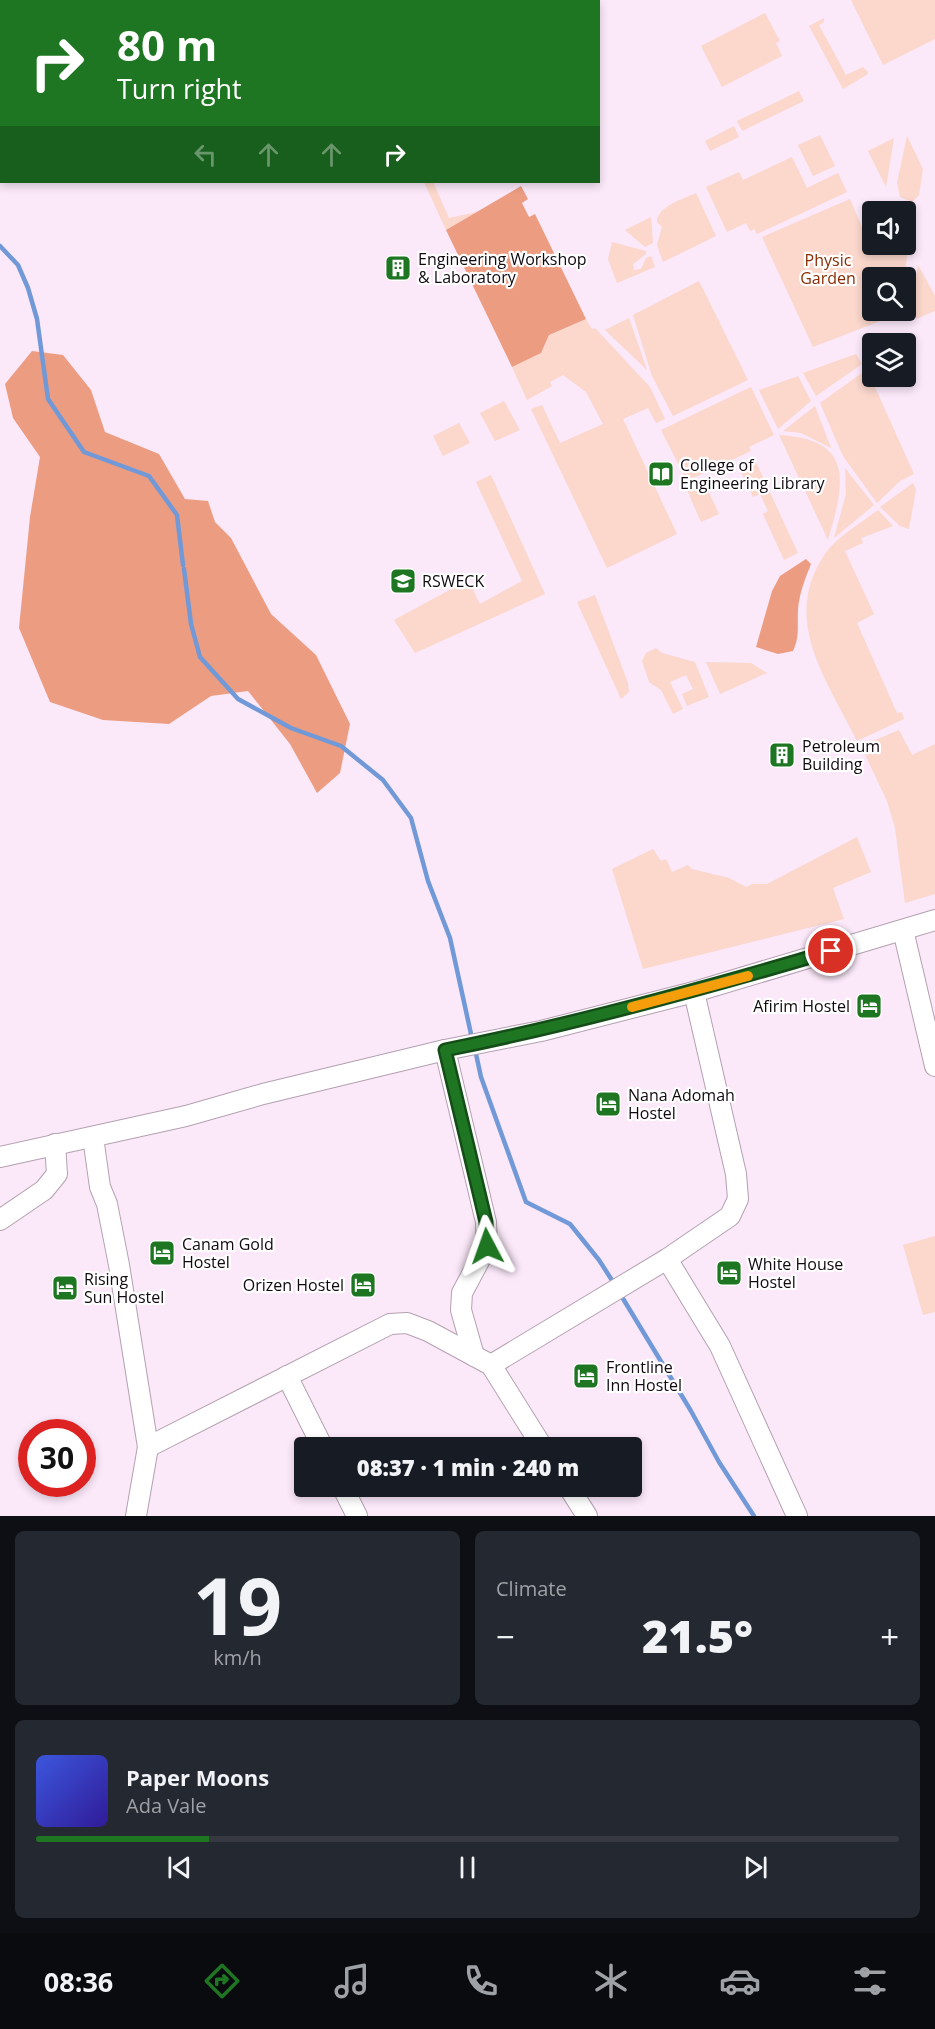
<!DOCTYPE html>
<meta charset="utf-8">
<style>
body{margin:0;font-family:"Open Sans",sans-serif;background:#242831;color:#f1f3f6;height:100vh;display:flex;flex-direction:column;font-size:22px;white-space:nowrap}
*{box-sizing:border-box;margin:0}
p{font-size:20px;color:#9ea1a6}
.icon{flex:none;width:33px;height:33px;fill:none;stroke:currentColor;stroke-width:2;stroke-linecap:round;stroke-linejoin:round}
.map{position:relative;height:1516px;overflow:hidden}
.details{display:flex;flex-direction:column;gap:15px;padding:15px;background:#0d0f14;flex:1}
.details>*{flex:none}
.banner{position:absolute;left:0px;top:0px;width:600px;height:183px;box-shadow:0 3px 9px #0003;background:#1e7623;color:#fff;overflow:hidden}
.fabs{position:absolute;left:862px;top:201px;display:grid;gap:12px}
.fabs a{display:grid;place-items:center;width:54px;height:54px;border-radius:6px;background:#171b24;box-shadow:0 3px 9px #0003;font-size:30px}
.speed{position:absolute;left:18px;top:1419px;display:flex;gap:12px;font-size:30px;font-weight:700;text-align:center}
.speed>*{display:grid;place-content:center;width:78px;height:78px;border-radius:50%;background:#171b24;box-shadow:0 3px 9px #0003;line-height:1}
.speed .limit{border:9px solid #d22;background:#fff;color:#111}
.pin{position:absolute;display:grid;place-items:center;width:51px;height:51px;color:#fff;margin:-26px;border:3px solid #fff;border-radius:50%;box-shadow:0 2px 6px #0007}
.me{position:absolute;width:66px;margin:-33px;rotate:356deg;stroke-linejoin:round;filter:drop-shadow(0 0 4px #0008)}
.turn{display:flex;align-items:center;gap:21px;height:126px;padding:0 18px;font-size:27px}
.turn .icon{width:78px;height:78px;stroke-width:2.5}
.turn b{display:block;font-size:42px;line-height:51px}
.lanes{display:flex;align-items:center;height:57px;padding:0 18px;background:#0003;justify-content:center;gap:30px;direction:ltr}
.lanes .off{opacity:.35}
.big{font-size:45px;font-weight:800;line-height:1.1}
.details .widget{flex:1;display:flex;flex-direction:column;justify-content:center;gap:9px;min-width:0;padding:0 21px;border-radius:9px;background:#242831}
.details .dial{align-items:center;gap:0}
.dial b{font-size:78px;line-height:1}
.song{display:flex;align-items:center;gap:18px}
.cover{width:72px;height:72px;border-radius:9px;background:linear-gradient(135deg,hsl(230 70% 55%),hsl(250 70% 35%))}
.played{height:6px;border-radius:3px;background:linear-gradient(90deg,#1e7623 20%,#363941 20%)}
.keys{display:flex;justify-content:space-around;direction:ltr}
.heat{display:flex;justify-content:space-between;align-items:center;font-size:33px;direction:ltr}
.details .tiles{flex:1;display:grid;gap:15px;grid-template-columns:1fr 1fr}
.widget:last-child{grid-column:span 2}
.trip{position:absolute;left:294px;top:1437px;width:348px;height:60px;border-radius:6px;background:#171b24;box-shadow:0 3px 9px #0003;font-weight:800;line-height:60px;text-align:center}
.tabs{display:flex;height:96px;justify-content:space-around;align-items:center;background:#090b0e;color:#9ea1a6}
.tabs .icon{width:42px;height:42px}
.tabs .current{color:#1e7623}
.tabs b{font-size:27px;color:#f1f3f6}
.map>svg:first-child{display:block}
.green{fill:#fbd7cc}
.forest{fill:#ec9c81}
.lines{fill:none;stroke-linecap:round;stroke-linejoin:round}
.stream{stroke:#7199d8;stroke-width:4.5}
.minor-casing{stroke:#b3a1b1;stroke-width:22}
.minor{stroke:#fff;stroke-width:20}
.route-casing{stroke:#144d17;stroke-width:15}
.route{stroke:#1e7623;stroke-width:10}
.slow{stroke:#f59e0b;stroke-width:10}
.labels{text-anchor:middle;stroke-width:4.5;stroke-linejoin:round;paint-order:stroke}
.poi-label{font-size:16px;fill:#100a0f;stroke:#fff;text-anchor:start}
.park-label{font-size:16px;fill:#882b03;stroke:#fff}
</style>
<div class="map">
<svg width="935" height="1516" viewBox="0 0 935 1516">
<rect width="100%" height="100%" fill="#fbe8f9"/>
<!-- green -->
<g class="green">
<polygon points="851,0 935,0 935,39 883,65"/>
<polygon points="765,13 780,41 776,43 782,56 722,87 701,46"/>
<polygon points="824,18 824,22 819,25 846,75 863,67 868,72 868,74 843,89 809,26"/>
<polygon points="799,91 804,101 742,131 737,121"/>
<polygon points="734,126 739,137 710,151 705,141"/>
<polygon points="820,135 835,166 813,176 798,145"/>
<polygon points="907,136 923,169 919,195 912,202 900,197 897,183"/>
<polygon points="894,138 886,187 868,151"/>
<polygon points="792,157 807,188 838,173 847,192 757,234 754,229 750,231 746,223 727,232 706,187 739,172 743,180"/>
<polygon points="424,182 437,182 434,184 449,218 477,212 446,230"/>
<path d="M 696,193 L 716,236 L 663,262 L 657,245 L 662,227 L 657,222 C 657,206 684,199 696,193 Z"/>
<polygon points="850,199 864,232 864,241 889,249 890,246 908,252 904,277 873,278 873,310 899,311 896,315 813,347 762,237"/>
<polygon points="651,217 653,243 645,247 625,230"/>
<polygon points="612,242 646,251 646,254 633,264 634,270 641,269 646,258 651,256 655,267 617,283 608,259"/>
<polygon points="918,265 935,296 935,311 916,319 909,312"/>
<polygon points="699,281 748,380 673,416 652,376 633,315"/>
<polygon points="629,318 647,370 605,330"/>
<polygon points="586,319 592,329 595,328 650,387 665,419 656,423 648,408 623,419 677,534 607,568 531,409 542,405 560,443 603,424 586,392 563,375 550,382 552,386 527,400 512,367 541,353 549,335"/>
<polygon points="856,354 862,364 816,396 803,373"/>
<polygon points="873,362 873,374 870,376 914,474 900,481 877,503 843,456 820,403 862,373"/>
<polygon points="798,376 811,401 778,429 759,390"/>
<polygon points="751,387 774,435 749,447 751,451 687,481 661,430"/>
<polygon points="504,401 520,430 495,441 480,413"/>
<polygon points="815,406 831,448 801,433 783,431"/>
<polygon points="459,423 470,443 443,456 433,436"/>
<path d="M 779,435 C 856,439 844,485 828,540 Z"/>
<polygon points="755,460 798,553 784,560 763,514 768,511 760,494 753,497 739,468"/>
<polygon points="845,468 874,505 834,538 846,494"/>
<polygon points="491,475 545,594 415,653 394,620 468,580 480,604 522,581 476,482"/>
<polygon points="704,482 719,514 701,522 687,490"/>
<polygon points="913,483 916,490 909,529 900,526 880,507"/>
<path d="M 878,510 L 893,526 L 861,538 L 863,543 L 845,551 L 874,614 L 857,623 L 897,713 L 902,712 L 904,719 L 857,741 C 828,681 780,620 825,554 C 836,538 862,522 878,510 Z"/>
<polygon points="595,595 628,683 629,692 621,699 577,602"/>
<polygon points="656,648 662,653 695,662 709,697 687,706 682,694 693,689 686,675 670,682 683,709 673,714 661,690 649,682 642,661 646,653"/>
<polygon points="706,662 751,663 767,673 720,694"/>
<polygon points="899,730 912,755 935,744 935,894 905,903 895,828 887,801 861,746"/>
<polygon points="857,837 871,872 833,888 844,919 643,969 612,869 653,849 661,861 666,859 672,872 688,865 692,869 729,878 746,887 753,884 767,884"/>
<polygon points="935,1236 935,1312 923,1315 903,1245"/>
</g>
<!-- forest -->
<g class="forest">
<polygon points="521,186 528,199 522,203 529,217 535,214 586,319 549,335 541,353 512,367 446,230"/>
<polygon points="32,351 63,355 91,390 105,432 159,454 185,499 208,501 215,522 231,538 271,614 316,655 350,724 340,773 317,793 290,744 248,691 211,696 169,724 103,720 50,702 19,628 30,517 40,457 13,418 5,384"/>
<path d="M 806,559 L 811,564 C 805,579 799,594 798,610 C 797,625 800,637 793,651 L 778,654 L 756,647 L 772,591 L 780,576 Z"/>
</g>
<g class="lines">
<!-- stream -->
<g class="stream">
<polyline points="0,246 18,265 28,288 37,319 48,399 84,452 149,476 177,515 183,565"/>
<polyline points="184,569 191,624 200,657 238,699 291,728 341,746 383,780 411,818 428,881 450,938 471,1034"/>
<polyline points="476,1054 481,1077 526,1202 570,1224 599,1260 615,1285"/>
<polyline points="619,1292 691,1411 719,1462 754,1516"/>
</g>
<defs>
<g id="minor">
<polyline points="307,2 313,0"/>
<polyline points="0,152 2,151"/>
<polyline points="903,930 935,1066"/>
<polyline points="445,1050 486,1222 487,1246 462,1293 461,1310 474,1356"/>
<polyline points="93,1137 100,1187 107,1204 119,1265 148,1447 136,1516"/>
<polyline points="0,1157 186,1116 263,1094 445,1050 541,1031 694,992 935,920"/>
<polyline points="0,1220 44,1190 57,1174 55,1144"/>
<polyline points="667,1259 720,1346 797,1516"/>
<polyline points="491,1365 667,1259 730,1216 738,1199 736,1174 694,992"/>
<polyline points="287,1376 323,1448"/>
<polyline points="148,1447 390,1324 407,1323 428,1331 491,1365 543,1448"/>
<polyline points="342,1486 357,1516"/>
<polyline points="568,1486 587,1516"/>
</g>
</defs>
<!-- minor casing -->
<use href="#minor" class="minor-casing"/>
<!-- minor -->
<use href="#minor" class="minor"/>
</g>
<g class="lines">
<defs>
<path id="route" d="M 487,1246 L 486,1222 L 445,1050 C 576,1024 703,989 831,951"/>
</defs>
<!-- route casing -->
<use href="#route" class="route-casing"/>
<!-- route -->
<use href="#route" class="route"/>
<!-- slow -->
<polyline class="slow" points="632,1007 748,976"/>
</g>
<!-- icons -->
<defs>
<symbol id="building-square" viewBox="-11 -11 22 22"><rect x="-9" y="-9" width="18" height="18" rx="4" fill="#1e7623" stroke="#fff"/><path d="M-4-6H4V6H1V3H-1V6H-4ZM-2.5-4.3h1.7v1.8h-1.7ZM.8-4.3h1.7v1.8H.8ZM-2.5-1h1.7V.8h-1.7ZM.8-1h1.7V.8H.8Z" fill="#fff"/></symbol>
<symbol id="library-square" viewBox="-11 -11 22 22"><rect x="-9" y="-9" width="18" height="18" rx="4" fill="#1e7623" stroke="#fff"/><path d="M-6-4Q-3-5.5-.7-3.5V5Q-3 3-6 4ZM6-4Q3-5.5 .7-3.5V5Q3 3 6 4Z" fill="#fff"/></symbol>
<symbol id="school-square" viewBox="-11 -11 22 22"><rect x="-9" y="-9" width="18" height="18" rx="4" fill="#1e7623" stroke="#fff"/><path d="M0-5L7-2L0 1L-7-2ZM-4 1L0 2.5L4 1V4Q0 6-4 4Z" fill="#fff"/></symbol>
<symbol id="hotel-square" viewBox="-11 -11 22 22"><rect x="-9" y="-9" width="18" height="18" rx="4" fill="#1e7623" stroke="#fff"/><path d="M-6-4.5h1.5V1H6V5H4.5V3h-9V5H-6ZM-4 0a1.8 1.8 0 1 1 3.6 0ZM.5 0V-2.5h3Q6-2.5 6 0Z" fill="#fff"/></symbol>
</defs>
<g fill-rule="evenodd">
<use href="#building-square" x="383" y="253" width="30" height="30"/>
<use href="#library-square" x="646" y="459" width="30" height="30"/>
<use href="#school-square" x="388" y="566" width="30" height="30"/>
<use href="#building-square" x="767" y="740" width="30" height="30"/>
<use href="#hotel-square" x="854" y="991" width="30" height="30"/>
<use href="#hotel-square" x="593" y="1089" width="30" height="30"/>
<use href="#hotel-square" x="147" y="1238" width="30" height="30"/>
<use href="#hotel-square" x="714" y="1258" width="30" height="30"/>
<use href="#hotel-square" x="348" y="1270" width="30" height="30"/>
<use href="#hotel-square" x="50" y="1273" width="30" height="30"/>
<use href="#hotel-square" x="571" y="1361" width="30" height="30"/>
</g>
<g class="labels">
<!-- poi labels -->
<g class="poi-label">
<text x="418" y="265">Engineering Workshop<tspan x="418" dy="18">&amp; Laboratory</tspan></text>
<text x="680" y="471">College of<tspan x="680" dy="18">Engineering Library</tspan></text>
<text x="422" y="587">RSWECK</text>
<text x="802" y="752">Petroleum<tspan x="802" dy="18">Building</tspan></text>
<text x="850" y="1012" text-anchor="end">Afirim Hostel</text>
<text x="628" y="1101">Nana Adomah<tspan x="628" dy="18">Hostel</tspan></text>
<text x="182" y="1250">Canam Gold<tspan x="182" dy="18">Hostel</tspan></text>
<text x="748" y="1270">White House<tspan x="748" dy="18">Hostel</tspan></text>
<text x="84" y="1285">Rising<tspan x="84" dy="18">Sun Hostel</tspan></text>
<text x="344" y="1291" text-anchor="end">Orizen Hostel</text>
<text x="606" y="1373">Frontline<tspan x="606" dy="18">Inn Hostel</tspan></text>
</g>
<!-- park labels -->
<g class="park-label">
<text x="828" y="266">Physic<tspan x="828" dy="18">Garden</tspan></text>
</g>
</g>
</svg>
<div class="fabs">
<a><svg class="icon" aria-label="sound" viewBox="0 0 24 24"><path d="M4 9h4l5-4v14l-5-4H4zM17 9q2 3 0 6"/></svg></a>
<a><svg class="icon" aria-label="search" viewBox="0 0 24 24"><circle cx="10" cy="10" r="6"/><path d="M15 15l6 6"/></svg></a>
<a><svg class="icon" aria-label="layers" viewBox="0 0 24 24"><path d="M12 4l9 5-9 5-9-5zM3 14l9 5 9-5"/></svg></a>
</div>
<div class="speed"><div class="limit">30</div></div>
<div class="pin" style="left:831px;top:951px;background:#d93025"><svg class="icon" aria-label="arrive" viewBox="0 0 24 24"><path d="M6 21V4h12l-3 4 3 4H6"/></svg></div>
<svg class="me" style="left:487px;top:1246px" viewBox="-20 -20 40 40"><path d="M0-17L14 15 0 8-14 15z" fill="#1e7623" stroke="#fff" stroke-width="4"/></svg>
<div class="trip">08:37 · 1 min · 240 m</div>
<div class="banner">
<div class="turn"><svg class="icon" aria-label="right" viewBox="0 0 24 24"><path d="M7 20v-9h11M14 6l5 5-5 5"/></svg><div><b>80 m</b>Turn right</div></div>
<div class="lanes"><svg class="icon off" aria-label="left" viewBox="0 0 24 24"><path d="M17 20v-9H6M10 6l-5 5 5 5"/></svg><svg class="icon off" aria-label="ahead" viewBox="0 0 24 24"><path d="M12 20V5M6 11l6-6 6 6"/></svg><svg class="icon off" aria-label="ahead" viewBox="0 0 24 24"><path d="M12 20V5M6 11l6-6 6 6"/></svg><svg class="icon" aria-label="right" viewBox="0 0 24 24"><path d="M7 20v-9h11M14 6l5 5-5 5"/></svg></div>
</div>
</div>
<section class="details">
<div class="tiles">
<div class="widget dial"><b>19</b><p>km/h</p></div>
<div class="widget"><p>Climate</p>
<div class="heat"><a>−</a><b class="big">21.5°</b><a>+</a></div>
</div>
<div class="widget">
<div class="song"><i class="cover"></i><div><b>Paper Moons</b><p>Ada Vale</p></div></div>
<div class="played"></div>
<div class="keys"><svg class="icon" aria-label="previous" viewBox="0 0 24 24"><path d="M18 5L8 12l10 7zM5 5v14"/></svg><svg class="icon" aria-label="pause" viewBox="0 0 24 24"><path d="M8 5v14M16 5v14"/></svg><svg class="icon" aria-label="next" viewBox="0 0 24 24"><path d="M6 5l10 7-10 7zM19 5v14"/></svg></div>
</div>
</div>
</section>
<nav class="tabs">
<b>08:36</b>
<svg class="icon current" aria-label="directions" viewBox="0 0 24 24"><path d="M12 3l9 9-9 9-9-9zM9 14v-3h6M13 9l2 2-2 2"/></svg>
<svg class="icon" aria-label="music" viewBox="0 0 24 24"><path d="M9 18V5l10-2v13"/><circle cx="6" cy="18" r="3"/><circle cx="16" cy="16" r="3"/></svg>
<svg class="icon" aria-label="phone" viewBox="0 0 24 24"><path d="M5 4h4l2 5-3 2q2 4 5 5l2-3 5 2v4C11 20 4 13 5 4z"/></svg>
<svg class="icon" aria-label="climate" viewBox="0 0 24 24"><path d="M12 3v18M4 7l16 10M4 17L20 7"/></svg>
<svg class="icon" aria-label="car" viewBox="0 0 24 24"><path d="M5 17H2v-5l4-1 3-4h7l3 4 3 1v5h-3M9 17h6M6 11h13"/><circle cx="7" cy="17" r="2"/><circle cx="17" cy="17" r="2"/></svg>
<svg class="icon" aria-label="filters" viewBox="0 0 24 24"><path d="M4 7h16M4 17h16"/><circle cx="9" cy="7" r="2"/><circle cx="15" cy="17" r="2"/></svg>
</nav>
